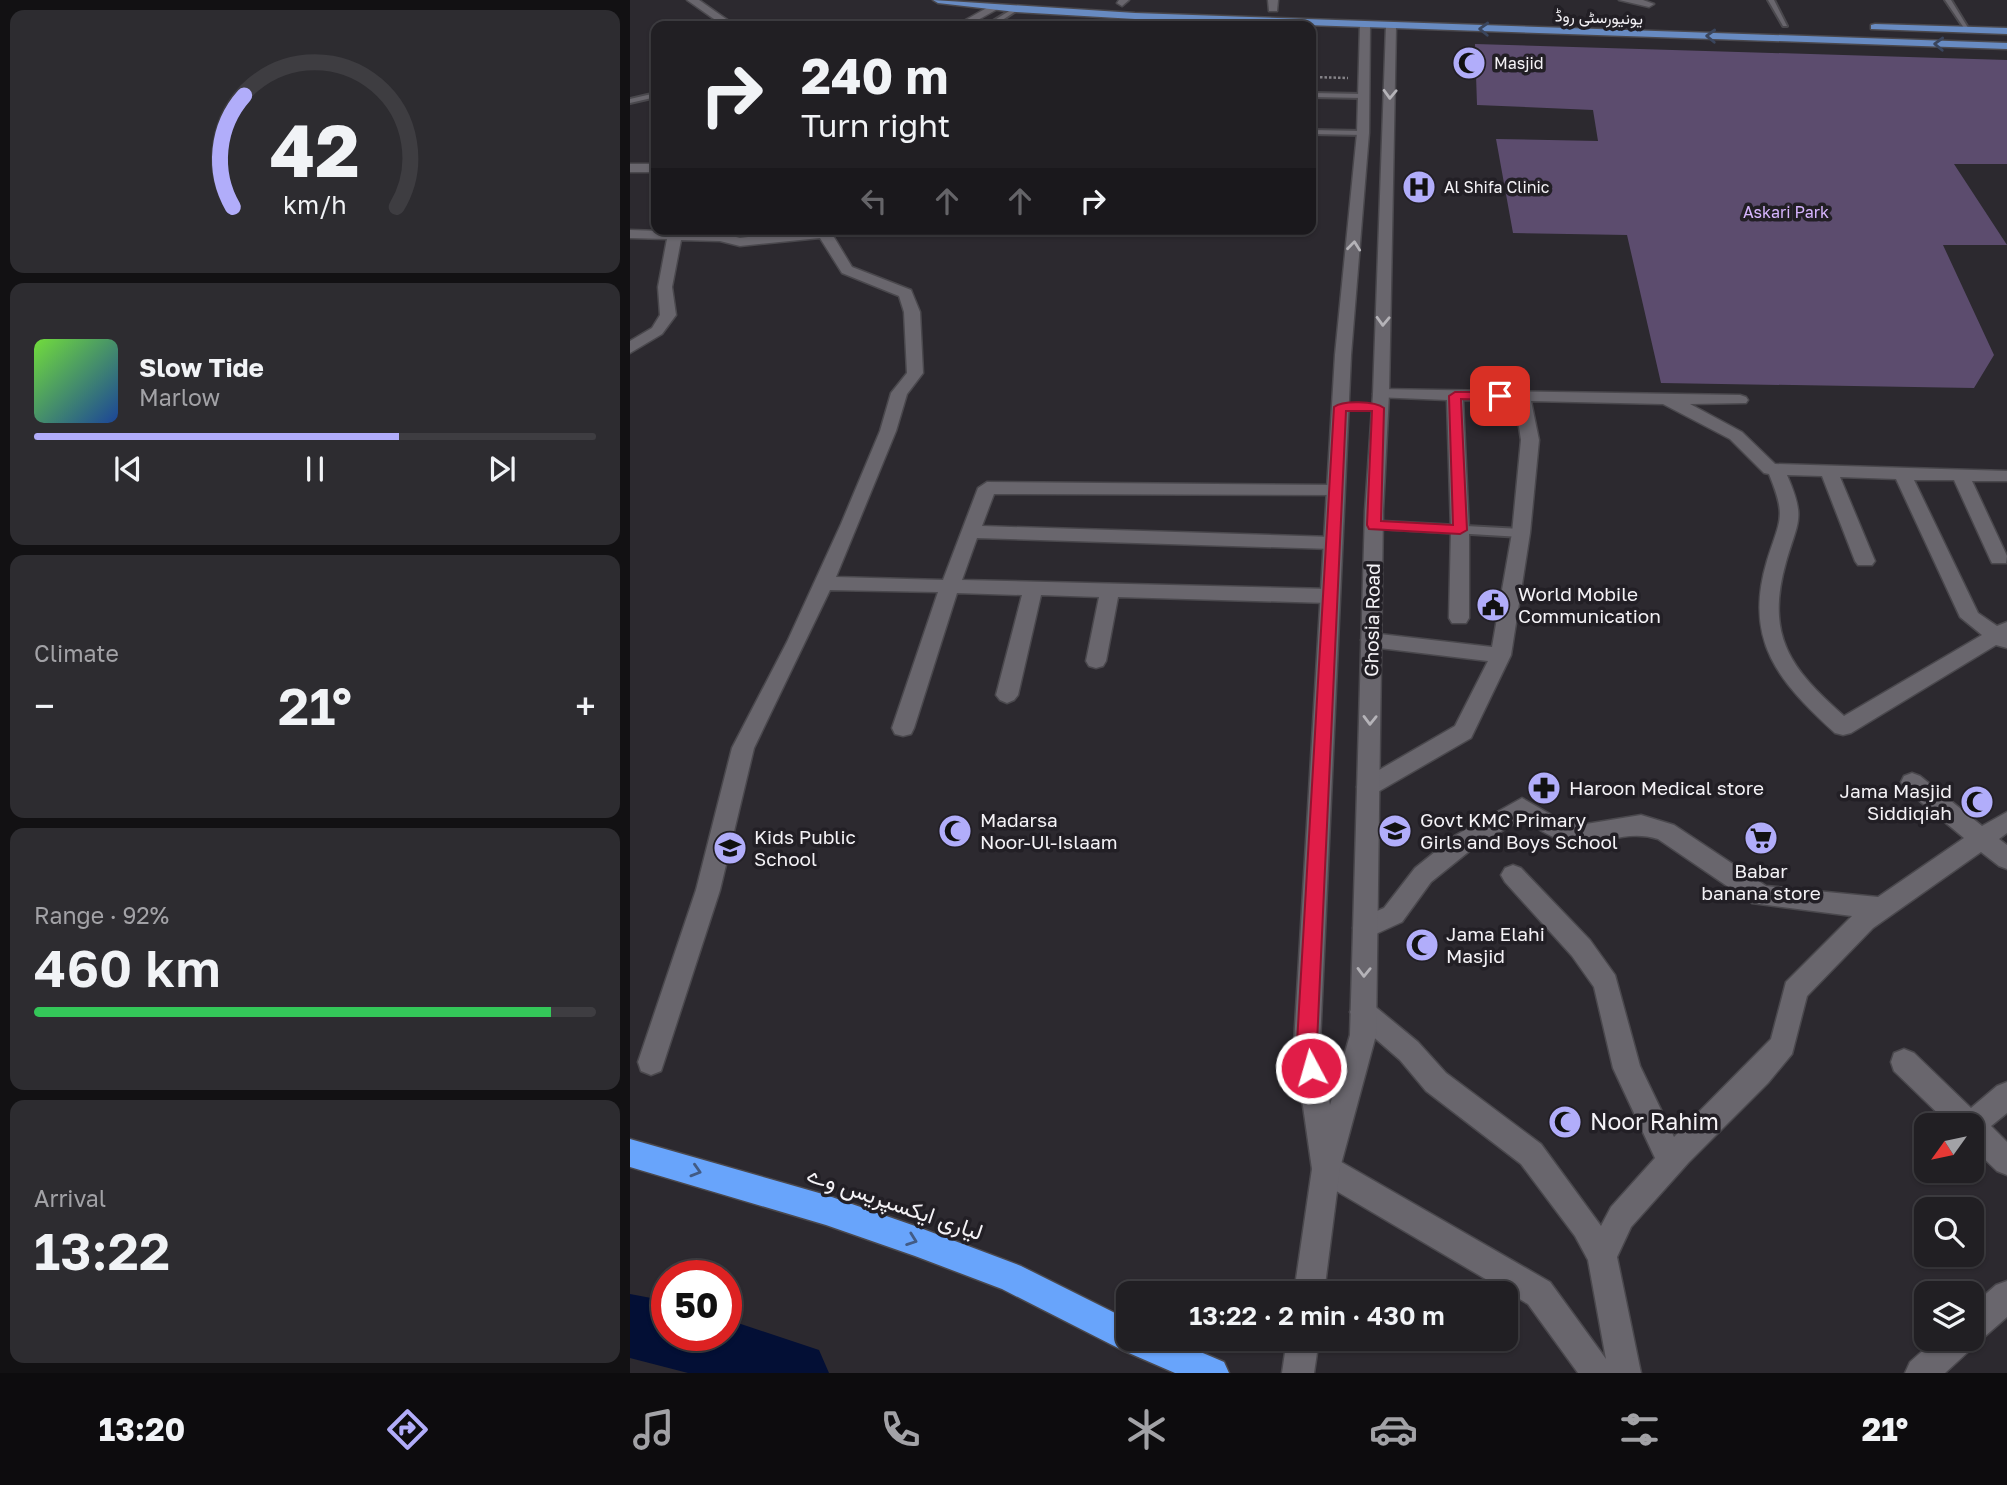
<!DOCTYPE html>
<meta charset="utf-8">
<style>
body{margin:0;font-family:"Golos Text",Vazirmatn,sans-serif;background:#2d2c30;color:#f1f3f6;height:100vh;display:flex;flex-direction:column;font-size:26px;white-space:nowrap}
*{box-sizing:border-box;margin:0}
p{font-size:23px;color:#a2a2a6}
.icon{flex:none;width:38px;height:38px;fill:none;stroke:currentColor;stroke-width:2;stroke-linecap:round;stroke-linejoin:round}
.map{position:relative;flex:1;overflow:hidden}
.sheet{display:flex;flex-direction:column;gap:10px;padding:10px;background:#121113;width:630px}
.sheet>*{flex:none}
.top-card{position:absolute;left:21px;top:21px;width:665px;height:214px;border-radius:14px;box-shadow:0 2px 5px #0004,0 0 0 2px #3e3d41;background:#211f23;color:#f1f3f6;overflow:hidden}
.needle{width:46px;rotate:237deg}
.buttons{position:absolute;left:1284px;top:1113px;display:grid;gap:14px}
.buttons a{display:grid;place-items:center;width:70px;height:70px;border-radius:14px;background:#211f23;box-shadow:0 2px 5px #0004,0 0 0 2px #3e3d41;font-size:35px}
.speed{position:absolute;left:21px;top:1260px;display:flex;gap:14px;font-size:35px;font-weight:700;text-align:center}
.speed>*{display:grid;place-content:center;width:91px;height:91px;border-radius:50%;background:#211f23;box-shadow:0 2px 5px #0004,0 0 0 2px #3e3d41;line-height:1}
.speed .limit{border:10px solid #d22;background:#fff;color:#111}
.pin{position:absolute;display:grid;place-items:center;width:60px;height:60px;color:#fff;margin:-30px;border-radius:14px;box-shadow:0 4px 10px #0006}
.me{position:absolute;width:77px;margin:-38px;rotate:354deg;stroke-linejoin:round;filter:drop-shadow(0 0 5px #0008)}
.turn{display:flex;align-items:center;gap:24px;height:147px;padding:0 35px;font-size:32px}
.turn .icon{width:91px;height:91px;stroke-width:2.5}
.turn b{display:block;font-size:49px;line-height:60px}
.lanes{display:flex;align-items:center;height:66px;padding:0 35px;background:#0003;justify-content:center;gap:35px;direction:ltr}
.lanes .off{opacity:.35}
.big{font-size:52px;font-weight:600;line-height:1.1}
.sheet .widget{flex:1;display:flex;flex-direction:column;justify-content:center;gap:10px;min-width:0;padding:0 24px;border-radius:14px;background:#2d2c30}
.sheet .dial{align-items:center;gap:0}
.dial svg{height:182px;overflow:visible;fill:none;stroke:#3e3d41;stroke-width:7;stroke-linecap:round;text-anchor:middle}
.dial text{fill:#f1f3f6;stroke:none}
.song{display:flex;align-items:center;gap:21px}
.cover{width:84px;height:84px;border-radius:10px;background:linear-gradient(135deg,hsl(100 70% 55%),hsl(220 70% 35%))}
.played{height:7px;border-radius:4px;background:linear-gradient(90deg,#b1adfa 65%,#3e3d41 65%)}
.keys{display:flex;justify-content:space-around;direction:ltr}
.heat{display:flex;justify-content:space-between;align-items:center;font-size:38px;direction:ltr}
.charge{height:10px;border-radius:5px;background:linear-gradient(90deg,#34c759 92%,#3e3d41 0)}
.trip{position:absolute;left:486px;top:1281px;width:402px;height:70px;border-radius:14px;background:#211f23;box-shadow:0 2px 5px #0004,0 0 0 2px #3e3d41;font-weight:600;line-height:70px;text-align:center}
.tabs{display:flex;height:112px;justify-content:space-around;align-items:center;background:#0d0c0e;color:#a2a2a6}
.tabs .icon{width:49px;height:49px}
.tabs .on{color:#b1adfa}
.tabs b{font-size:32px;color:#f1f3f6}
main{display:flex;flex:1;min-height:0}
.map>svg:first-child{display:block}
.green{fill:#5c4c6e}
.lines{fill:none;stroke-linecap:round;stroke-linejoin:round}
.river{fill:#030f35;fill-rule:evenodd}
.lane-casing{stroke:#4a484d;stroke-width:4}
.street-casing{stroke:#4a484d;stroke-width:3}
.secondary-casing{stroke:#4a484d;stroke-width:3}
.primary-casing{stroke:#4a484d;stroke-width:3}
.highway-casing{stroke:#4a484d;stroke-width:3}
.path{stroke:#858388;stroke-width:2.5;stroke-dasharray:2.5 2;stroke-linecap:butt}
.lane{fill:#69666d;fill-rule:evenodd}
.street{fill:#69666d;fill-rule:evenodd}
.secondary{fill:#69666d;fill-rule:evenodd}
.primary{fill:#688bc2;fill-rule:evenodd}
.highway{fill:#68a4fb;fill-rule:evenodd}
.oneway{stroke:#3a455c}
.oneway2{stroke:#b5b3b8}
.oneway3{stroke:#425b85}
.route{fill:#e11d48;stroke:#92132f;stroke-width:2}
.labels{text-anchor:middle;stroke-width:7;stroke-linejoin:round;paint-order:stroke}
.far-street-label{font-size:16px;fill:#f4f2f6;stroke:#221f25}
.far-poi-label{font-size:16px;fill:#f4f2f6;stroke:#221f25;text-anchor:start}
.far-park-label{font-size:16px;fill:#d6b4fd;stroke:#221f25}
.poi-label{font-size:19px;fill:#f4f2f6;stroke:#221f25;text-anchor:start}
.street-label{font-size:19px;fill:#f4f2f6;stroke:#221f25}
.near-poi-label{font-size:23px;fill:#f4f2f6;stroke:#221f25;text-anchor:start}
.near-street-label{font-size:23px;fill:#f4f2f6;stroke:#221f25}
</style>
<main>
<section class="sheet">
<div class="widget dial"><svg viewBox="0 0 100 80">
<path d="M14 69A42 42 0 1 1 86 69"/>
<path d="M14 69A42 42 0 0 1 19 20" stroke="#b1adfa"/>
<text x="50" y="56" font-size="32" font-weight="700">42</text>
<text x="50" y="72" font-size="11">km/h</text>
</svg></div>
<div class="widget">
<div class="song"><i class="cover"></i><div><b>Slow Tide</b><p>Marlow</p></div></div>
<div class="played"></div>
<div class="keys"><svg class="icon" aria-label="previous" viewBox="0 0 24 24"><path d="M18 5L8 12l10 7zM5 5v14"/></svg><svg class="icon" aria-label="pause" viewBox="0 0 24 24"><path d="M8 5v14M16 5v14"/></svg><svg class="icon" aria-label="next" viewBox="0 0 24 24"><path d="M6 5l10 7-10 7zM19 5v14"/></svg></div>
</div>
<div class="widget"><p>Climate</p>
<div class="heat"><a>−</a><b class="big">21°</b><a>+</a></div>
</div>
<div class="widget"><p>Range · 92%</p><b class="big">460 km</b><div class="charge"></div></div>
<div class="widget"><p>Arrival</p><b class="big">13:22</b></div>
</section>
<div class="map">
<svg width="1377" height="1373" viewBox="0 0 1377 1373">
<rect width="100%" height="100%" fill="#2c292f"/>
<!-- green -->
<polygon class="green" points="845,44 1377,60 1377,164 1324,164 1377,245 1313,245 1364,355 1344,388 1031,383 997,235 883,233 866,139 968,141 963,110 847,105"/>
<g class="lines">
<!-- river -->
<polygon class="river" points="0,1294 37,1301 37,1335 96,1335 96,1319 189,1350 199,1373 58,1373 0,1358"/>
<defs>
<g id="lane">
<polygon points="1138,0 1144,0 1157,26 1153,26"/>
<polygon points="1315,0 1321,0 1340,31 1336,31"/>
<polygon points="384,8 389,9 363,26 355,26"/>
<polygon points="533,17 538,18 534,26 528,26"/>
<polygon points="26,93 26,97 0,103 0,99"/>
<polygon points="681,93 733,94 737,96 733,98 681,97"/>
<polygon points="681,130 733,131 737,133 733,135 681,134"/>
<polygon points="744,521 891,529 897,533 891,537 740,528 738,525 740,522"/>
</g>
<g id="street">
<polygon points="57,0 69,0 106,26 94,26"/>
<polygon points="489,0 499,0 492,6 487,3"/>
<polygon points="638,0 648,0 647,11 639,11"/>
<polygon points="989,0 1013,0 1024,4 1019,7"/>
<polygon points="362,5 371,7 337,26 325,26"/>
<rect x="0" y="164" width="26" height="8"/>
<polygon points="185,229 199,229 222,267 281,290 290,312 293,373 277,394 266,431 206,577 313,580 348,488 357,482 705,485 711,487 714,491 711,495 364,494 352,526 702,537 709,539 711,543 709,547 702,549 347,538 332,580 699,589 706,591 709,596 706,601 699,603 488,597 476,661 473,666 466,668 459,666 456,661 469,597 411,595 388,695 384,700 377,703 370,700 366,695 392,595 327,593 284,728 281,734 273,736 265,734 262,728 308,592 200,590 124,748 90,890 34,1062 31,1071 21,1075 11,1071 8,1062 66,890 102,748 157,642 211,524 250,431 261,393 277,373 274,312 269,296 212,273 190,238 110,246 90,241 51,240 42,287 46,315 32,334 0,353 0,341 22,328 30,315 28,287 37,239 0,238 0,230 90,233 110,238"/>
<path d="M 751,389 L 1110,395 L 1116,397 L 1118,400 L 1116,403 L 1060,404 L 1112,432 L 1145,464 L 1377,471 L 1377,481 L 1342,481 L 1377,556 L 1376,563 L 1362,563 L 1360,559 L 1324,480 L 1284,480 L 1348,613 L 1367,626 L 1377,622 L 1377,648 L 1366,645 L 1221,733 L 1213,735 L 1205,733 C 1149,682 1113,641 1137,561 C 1150,519 1157,518 1139,474 L 1134,473 L 1100,439 L 1033,404 L 901,401 L 909,440 L 900,533 L 881,655 L 841,738 L 746,793 L 738,796 L 730,793 L 727,787 L 730,781 L 825,726 L 858,661 L 741,647 L 734,645 L 731,640 L 734,635 L 741,633 L 862,647 L 882,533 L 891,440 L 885,401 L 833,400 L 839,530 L 839,618 L 836,623 L 822,623 L 819,618 L 821,530 L 817,400 L 745,397 L 743,394 ZM 1157,475 L 1192,476 L 1225,561 L 1228,565 L 1242,565 L 1245,561 L 1210,477 L 1266,479 L 1330,617 L 1352,635 L 1214,716 C 1161,669 1135,637 1156,562 C 1168,520 1176,519 1157,475 Z"/>
<path d="M 1282,773 L 1290,776 L 1352,826 L 1377,812 L 1377,833 L 1369,839 L 1377,845 L 1377,869 L 1369,866 L 1351,852 L 1243,928 L 1177,996 L 1162,1054 L 1138,1083 L 1059,1162 L 1001,1227 L 987,1257 L 1011,1373 L 948,1373 L 898,1304 L 686,1179 L 682,1169 L 686,1159 L 696,1155 L 706,1159 L 920,1282 L 976,1359 L 958,1260 L 945,1236 L 891,1164 L 796,1091 L 770,1060 L 724,1020 L 720,1012 L 724,1004 L 733,1000 L 742,1004 L 788,1042 L 816,1073 L 911,1144 L 971,1226 L 981,1207 L 1025,1158 L 983,1068 L 964,987 L 942,956 L 875,882 L 871,875 L 875,868 L 883,865 L 891,868 L 960,940 L 985,975 L 1010,1066 L 1044,1137 L 1141,1039 L 1156,982 L 1222,916 L 1122,903 L 1028,839 C 1000,830 980,842 952,843 C 929,844 910,830 892,819 L 842,849 L 801,882 L 772,922 L 735,939 L 726,936 L 723,928 L 726,920 L 754,908 L 785,868 L 826,835 L 892,798 L 932,821 L 950,825 L 1011,815 L 1044,825 L 1136,886 L 1248,897 L 1334,838 L 1274,788 L 1271,782 L 1274,776 Z"/>
<polygon points="1274,1049 1284,1053 1341,1108 1367,1086 1377,1082 1377,1113 1361,1126 1377,1142 1377,1175 1367,1171 1342,1147 1342,1125 1320,1125 1264,1071 1261,1062 1264,1053"/>
<polygon points="1377,1281 1377,1317 1353,1338 1343,1342 1340,1350 1315,1373 1275,1373 1280,1362 1306,1339 1342,1339 1342,1306 1366,1285"/>
</g>
<g id="secondary">
<polygon points="735,22 740,25 739,133 721,355 690,1043 700,1105 720,1035 735,511 743,394 756,26 761,23 766,26 759,394 753,511 746,1035 710,1168 694,1293 664,1293 682,1169 664,1043 705,355 727,133 730,25"/>
<polygon points="657,1339 689,1339 684,1373 652,1373"/>
</g>
<g id="primary">
<polygon points="303,0 505,13 1377,43 1377,49 505,19 386,12 308,3"/>
<polygon points="1245,24 1377,28 1377,34 1241,29 1241,25"/>
</g>
<polygon id="highway" points="0,1139 196,1195 285,1226 391,1266 499,1320 499,1339 540,1339 594,1362 599,1373 545,1373 492,1350 372,1289 285,1256 196,1225 0,1167"/>
</defs>
<!-- lane casing -->
<use href="#lane" class="lane-casing"/>
<!-- street casing -->
<use href="#street" class="street-casing"/>
<!-- secondary casing -->
<use href="#secondary" class="secondary-casing"/>
<!-- primary casing -->
<use href="#primary" class="primary-casing"/>
<!-- highway casing -->
<use href="#highway" class="highway-casing"/>
<!-- path -->
<polyline class="path" points="681,77 718,78"/>
<!-- lane -->
<use href="#lane" class="lane"/>
<!-- street -->
<use href="#street" class="street"/>
<!-- secondary -->
<use href="#secondary" class="secondary"/>
<!-- primary -->
<use href="#primary" class="primary"/>
<!-- highway -->
<use href="#highway" class="highway"/>
</g>
<!-- one-way arrows -->
<defs><path id="oneway-chevron" d="M-2-3.5L2.5 0L-2 3.5" fill="none" stroke-width="1.6" stroke-linecap="round" stroke-linejoin="round" transform="scale(1.75)"/></defs>
<g class="oneway">
<use href="#oneway-chevron" transform="translate(854 29) rotate(-178)"/>
<use href="#oneway-chevron" transform="translate(1081 36) rotate(-178)"/>
<use href="#oneway-chevron" transform="translate(1309 44) rotate(-178)"/>
</g>
<g class="oneway2">
<use href="#oneway-chevron" transform="translate(760 94) rotate(92)"/>
<use href="#oneway-chevron" transform="translate(724 246) rotate(-84)"/>
<use href="#oneway-chevron" transform="translate(753 321) rotate(92)"/>
<use href="#oneway-chevron" transform="translate(740 720) rotate(91)"/>
<use href="#oneway-chevron" transform="translate(734 972) rotate(91)"/>
</g>
<g class="oneway3">
<use href="#oneway-chevron" transform="translate(66 1171) rotate(17)"/>
<use href="#oneway-chevron" transform="translate(282 1240) rotate(20)"/>
</g>
<!-- route -->
<path class="route" d="M 825,392 L 870,392 L 876,396 L 870,400 L 831,399 L 837,530 L 830,534 L 739,529 L 737,525 L 742,411 L 716,411 L 687,1043 L 691,1068 L 688,1075 L 681,1078 L 674,1075 L 667,1043 L 704,407 C 713,400 745,401 754,408 L 751,521 L 823,525 L 819,396 Z"/>
<!-- icons -->
<defs>
<symbol id="mosque-disc" viewBox="-11 -11 22 22"><circle r="9.5" fill="#b1adfa" stroke="#221f25"/><path d="M3.5-4.9A6 6 0 1 0 3.5 4.9A5 5 0 1 1 3.5-4.9Z" fill="#111"/></symbol>
<symbol id="hospital-disc" viewBox="-11 -11 22 22"><circle r="9.5" fill="#b1adfa" stroke="#221f25"/><path d="M-5-5h3v3.5h4V-5h3V5h-3V1.5h-4V5h-3Z" fill="#111"/></symbol>
<symbol id="civic-disc" viewBox="-11 -11 22 22"><circle r="9.5" fill="#b1adfa" stroke="#221f25"/><path d="M-.6-6.5H3V-4.5H.6V-3L4-1V1h2V6H-6V1h2V-1L-.6-3ZM-1.2 2.5V6h2.4V2.5Z" fill="#111"/></symbol>
<symbol id="pharmacy-disc" viewBox="-11 -11 22 22"><circle r="9.5" fill="#b1adfa" stroke="#221f25"/><path d="M-2-6h4v4h4v4h-4v4h-4v-4h-4v-4h4Z" fill="#111"/></symbol>
<symbol id="school-disc" viewBox="-11 -11 22 22"><circle r="9.5" fill="#b1adfa" stroke="#221f25"/><path d="M0-5L7-2L0 1L-7-2ZM-4 1L0 2.5L4 1V4Q0 6-4 4Z" fill="#111"/></symbol>
<symbol id="supermarket-disc" viewBox="-11 -11 22 22"><circle r="9.5" fill="#b1adfa" stroke="#221f25"/><path d="M-6-5.5h2.5l.6 2H6L4.5 2H-2.5L-4.4-4H-6ZM-1.5 3.2a1.3 1.3 0 1 0 .1 0ZM3 3.2a1.3 1.3 0 1 0 .1 0Z" fill="#111"/></symbol>
</defs>
<g fill-rule="evenodd">
<use href="#mosque-disc" x="820" y="44" width="38" height="38"/>
<use href="#hospital-disc" x="770" y="168" width="38" height="38"/>
<use href="#civic-disc" x="844" y="586" width="38" height="38"/>
<use href="#pharmacy-disc" x="895" y="769" width="38" height="38"/>
<use href="#mosque-disc" x="1328" y="783" width="38" height="38"/>
<use href="#mosque-disc" x="306" y="812" width="38" height="38"/>
<use href="#school-disc" x="746" y="812" width="38" height="38"/>
<use href="#supermarket-disc" x="1112" y="819" width="38" height="38"/>
<use href="#school-disc" x="81" y="829" width="38" height="38"/>
<use href="#mosque-disc" x="773" y="926" width="38" height="38"/>
<use href="#mosque-disc" x="916" y="1103" width="38" height="38"/>
</g>
<g class="labels">
<!-- far-street labels -->
<g class="far-street-label">
<text transform="translate(969 17) rotate(2)" y="6">یونیورسٹی روڈ</text>
</g>
<!-- far-poi labels -->
<g class="far-poi-label">
<text x="864" y="69">Masjid</text>
<text x="814" y="193">Al Shifa Clinic</text>
</g>
<!-- far-park labels -->
<g class="far-park-label">
<text x="1156" y="218">Askari Park</text>
</g>
<!-- poi labels -->
<g class="poi-label">
<text x="888" y="601">World Mobile<tspan x="888" dy="22">Communication</tspan></text>
<text x="939" y="795">Haroon Medical store</text>
<text x="1322" y="798" text-anchor="end">Jama Masjid<tspan x="1322" dy="22">Siddiqiah</tspan></text>
<text x="350" y="827">Madarsa<tspan x="350" dy="22">Noor-Ul-Islaam</tspan></text>
<text x="790" y="827">Govt KMC Primary<tspan x="790" dy="22">Girls and Boys School</tspan></text>
<text x="124" y="844">Kids Public<tspan x="124" dy="22">School</tspan></text>
<text x="1131" y="878" text-anchor="middle">Babar<tspan x="1131" dy="22">banana store</tspan></text>
<text x="816" y="941">Jama Elahi<tspan x="816" dy="22">Masjid</tspan></text>
</g>
<!-- street labels -->
<g class="street-label">
<text transform="translate(742 620) rotate(-89)" y="7">Ghosia Road</text>
</g>
<!-- near-poi labels -->
<g class="near-poi-label">
<text x="960" y="1130">Noor Rahim</text>
</g>
<!-- near-street labels -->
<g class="near-street-label">
<text transform="translate(265 1203) rotate(19)" y="8">لیاری ایکسپریس وے</text>
</g>
</g>
</svg>
<div class="buttons">
<a><svg class="needle" viewBox="-14 -14 28 28"><path d="M0-13l5 13h-10z" fill="#e53935"/><path d="M0 13l5-13h-10z" fill="#a2a2a6"/></svg></a>
<a><svg class="icon" aria-label="search" viewBox="0 0 24 24"><circle cx="10" cy="10" r="6"/><path d="M15 15l6 6"/></svg></a>
<a><svg class="icon" aria-label="layers" viewBox="0 0 24 24"><path d="M12 4l9 5-9 5-9-5zM3 14l9 5 9-5"/></svg></a>
</div>
<div class="speed"><div class="limit">50</div></div>
<div class="pin" style="left:870px;top:396px;background:#d93025"><svg class="icon" aria-label="arrive" viewBox="0 0 24 24"><path d="M6 21V4h12l-3 4 3 4H6"/></svg></div>
<svg class="me" style="left:681px;top:1068px" viewBox="-20 -20 40 40"><circle r="17" fill="#e11d48" stroke="#fff" stroke-width="3"/><path d="M0-11L8 9 0 5-8 9z" fill="#fff"/></svg>
<div class="trip">13:22 · 2 min · 430 m</div>
<div class="top-card">
<div class="turn"><svg class="icon" aria-label="right" viewBox="0 0 24 24"><path d="M7 20v-9h11M14 6l5 5-5 5"/></svg><div><b>240 m</b>Turn right</div></div>
<div class="lanes"><svg class="icon off" aria-label="left" viewBox="0 0 24 24"><path d="M17 20v-9H6M10 6l-5 5 5 5"/></svg><svg class="icon off" aria-label="ahead" viewBox="0 0 24 24"><path d="M12 20V5M6 11l6-6 6 6"/></svg><svg class="icon off" aria-label="ahead" viewBox="0 0 24 24"><path d="M12 20V5M6 11l6-6 6 6"/></svg><svg class="icon" aria-label="right" viewBox="0 0 24 24"><path d="M7 20v-9h11M14 6l5 5-5 5"/></svg></div>
</div>
</div>
</main>
<nav class="tabs">
<b>13:20</b>
<svg class="icon on" aria-label="directions" viewBox="0 0 24 24"><path d="M12 3l9 9-9 9-9-9zM9 14v-3h6M13 9l2 2-2 2"/></svg>
<svg class="icon" aria-label="music" viewBox="0 0 24 24"><path d="M9 18V5l10-2v13"/><circle cx="6" cy="18" r="3"/><circle cx="16" cy="16" r="3"/></svg>
<svg class="icon" aria-label="phone" viewBox="0 0 24 24"><path d="M5 4h4l2 5-3 2q2 4 5 5l2-3 5 2v4C11 20 4 13 5 4z"/></svg>
<svg class="icon" aria-label="climate" viewBox="0 0 24 24"><path d="M12 3v18M4 7l16 10M4 17L20 7"/></svg>
<svg class="icon" aria-label="car" viewBox="0 0 24 24"><path d="M5 17H2v-5l4-1 3-4h7l3 4 3 1v5h-3M9 17h6M6 11h13"/><circle cx="7" cy="17" r="2"/><circle cx="17" cy="17" r="2"/></svg>
<svg class="icon" aria-label="filters" viewBox="0 0 24 24"><path d="M4 7h16M4 17h16"/><circle cx="9" cy="7" r="2"/><circle cx="15" cy="17" r="2"/></svg>
<b>21°</b>
</nav>
